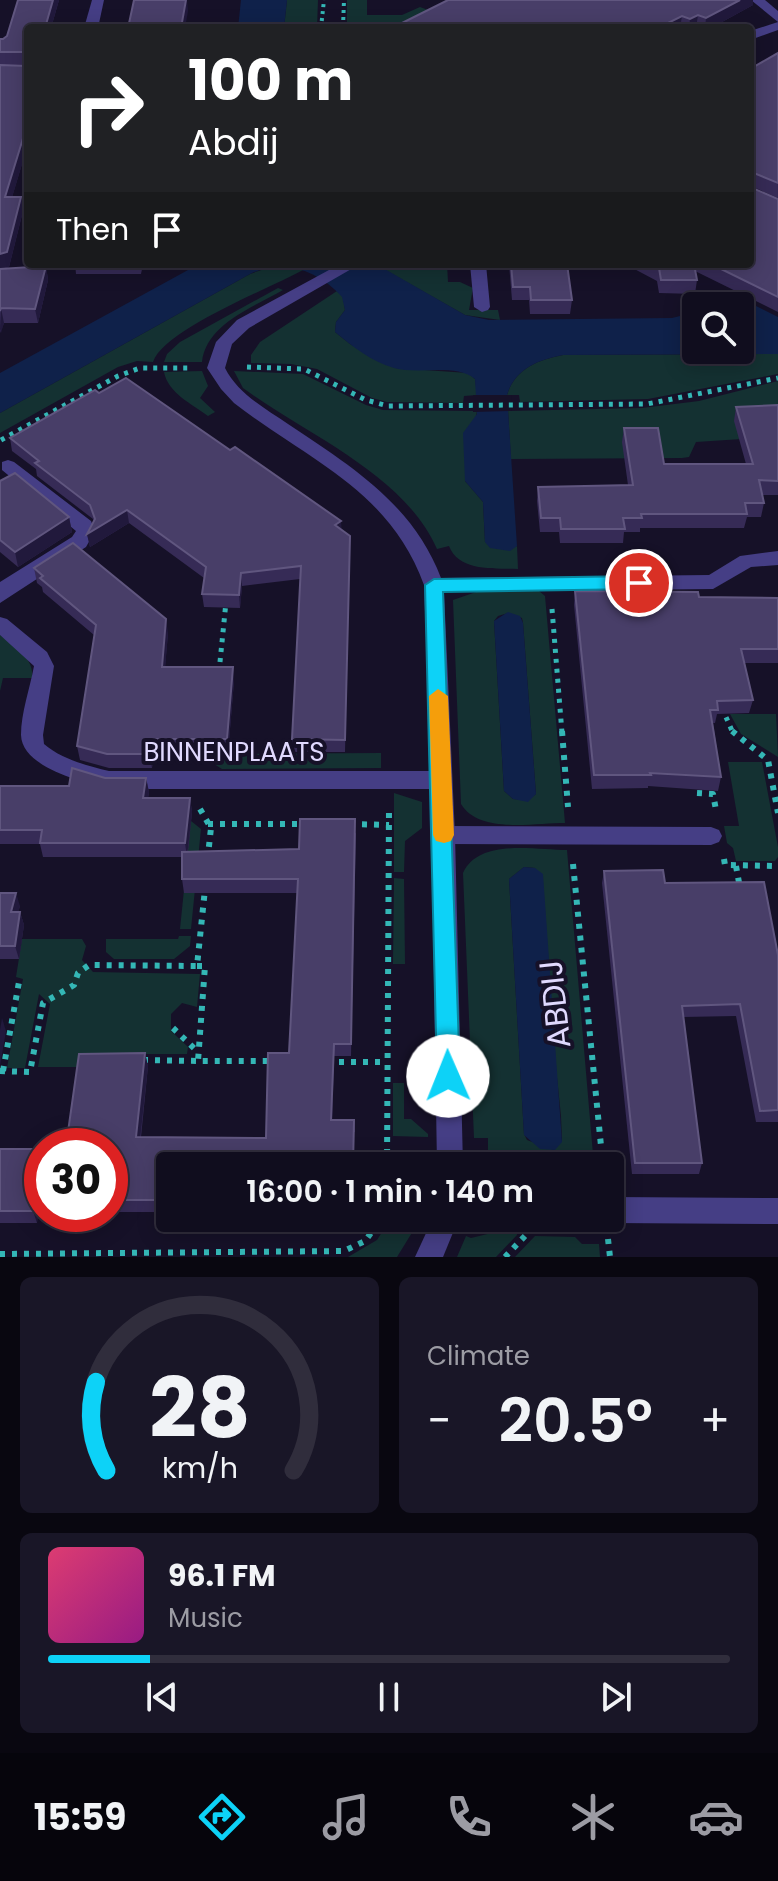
<!DOCTYPE html>
<meta charset="utf-8">
<style>
body{margin:0;font-family:Poppins,sans-serif;background:#191627;color:#f1f3f6;height:100vh;display:flex;flex-direction:column;font-size:30px;white-space:nowrap}
*{box-sizing:border-box;margin:0}
p{font-size:26px;color:#9c9ca4}
.icon{flex:none;width:44px;height:44px;fill:none;stroke:currentColor;stroke-width:2;stroke-linecap:round;stroke-linejoin:round}
.map{position:relative;height:1257px;overflow:hidden}
.panel{display:flex;flex-direction:column;gap:20px;padding:20px;background:#090710;flex:1}
.panel>*{flex:none}
.top-card{position:absolute;left:24px;top:24px;width:730px;height:244px;border-radius:8px;box-shadow:0 4px 20px #0003,0 0 0 2px #302d3c;background:#202124;color:#fff;overflow:hidden}
.controls{position:absolute;left:682px;top:292px;display:grid;gap:16px}
.controls a{display:grid;place-items:center;width:72px;height:72px;border-radius:8px;background:#100d1e;box-shadow:0 4px 20px #0003,0 0 0 2px #302d3c;font-size:40px}
.speed{position:absolute;left:24px;top:1128px;display:flex;gap:16px;font-size:40px;font-weight:700;text-align:center}
.speed>*{display:grid;place-content:center;width:104px;height:104px;border-radius:50%;background:#100d1e;box-shadow:0 4px 20px #0003,0 0 0 2px #302d3c;line-height:1}
.speed .limit{border:12px solid #d22;background:#fff;color:#111}
.pin{position:absolute;display:grid;place-items:center;width:68px;height:68px;color:#fff;margin:-34px;border:4px solid #fff;border-radius:50%;box-shadow:0 2px 8px #0007}
.me{position:absolute;width:88px;margin:-44px;rotate:359deg;stroke-linejoin:round;filter:drop-shadow(0 0 6px #0008)}
.turn{display:flex;align-items:center;gap:28px;height:168px;padding:0 32px;font-size:36px}
.turn .icon{width:104px;height:104px;stroke-width:2.5}
.turn b{display:block;font-size:56px;line-height:68px}
.then{display:flex;align-items:center;height:76px;padding:0 32px;background:#0003;gap:16px;font-size:30px}
.big{font-size:60px;font-weight:600;line-height:1.1}
.panel .widget{flex:1;display:flex;flex-direction:column;justify-content:center;gap:12px;min-width:0;padding:0 28px;border-radius:12px;background:#191627}
.panel .dial{align-items:center;gap:0}
.dial svg{height:208px;overflow:visible;fill:none;stroke:#302d3c;stroke-width:7;stroke-linecap:round;text-anchor:middle}
.dial text{fill:#f1f3f6;stroke:none}
.song{display:flex;align-items:center;gap:24px}
.cover{width:96px;height:96px;border-radius:12px;background:linear-gradient(135deg,hsl(340 70% 55%),hsl(310 70% 35%))}
.played{height:8px;border-radius:4px;background:linear-gradient(90deg,#0dd2f7 15%,#302d3c 15%)}
.keys{display:flex;justify-content:space-around;direction:ltr}
.heat{display:flex;justify-content:space-between;align-items:center;font-size:44px;direction:ltr}
.panel .tiles{flex:1;display:grid;gap:20px;grid-template-columns:1fr 1fr}
.widget:last-child{grid-column:span 2}
.trip{position:absolute;left:156px;top:1152px;width:468px;height:80px;border-radius:8px;background:#100d1e;box-shadow:0 4px 20px #0003,0 0 0 2px #302d3c;font-weight:600;line-height:80px;text-align:center}
.menu{display:flex;height:128px;justify-content:space-around;align-items:center;background:#06050c;color:#9c9ca4}
.menu .icon{width:56px;height:56px}
.menu .current{color:#0dd2f7}
.menu b{font-size:36px;color:#f1f3f6}
.map>svg:first-child{display:block}
.green{fill:#143132;fill-rule:evenodd}
.water{fill:#0f214a}
.pier{fill:#161128}
.lines{fill:none;stroke-linecap:round;stroke-linejoin:round}
.path-far2{stroke:#34b7b6;stroke-width:4;stroke-dasharray:3 4;stroke-linecap:butt}
.path-far1{stroke:#34b7b6;stroke-width:5;stroke-dasharray:4 6;stroke-linecap:butt}
.path{stroke:#34b7b6;stroke-width:6;stroke-dasharray:5 7;stroke-linecap:butt}
.lane{fill:#453e85;fill-rule:evenodd}
.street{fill:#453e85;fill-rule:evenodd}
.wall{fill:#362b56}
.shaded-wall{fill:#21193c}
.building{fill:#483e68;stroke:#60567f;stroke-width:2}
.route{fill:#0dd2f7;stroke:#0888a1;stroke-width:2}
.slow{fill:#f59e0b}
.labels{text-anchor:middle;stroke-width:8;stroke-linejoin:round;paint-order:stroke}
.street-label{font-size:26px;fill:#e0d9fe;stroke:#161128}
.near-street-label{font-size:32px;fill:#e0d9fe;stroke:#161128}
</style>
<div class="map">
<svg width="778" height="1257" viewBox="0 0 778 1257">
<rect width="100%" height="100%" fill="#161128"/>
<!-- green -->
<g class="green">
<polygon points="287,0 318,0 317,28 284,28"/>
<polygon points="347,0 367,0 367,15 402,15 420,7 428,10 398,24 352,25 347,22"/>
<polygon points="385,264 447,264 448,282 460,282 473,288 469,310 498,310 500,320 465,315 380,267"/>
<path d="M 276,265 L 303,270 C 271,288 164,329 153,362 L 137,361 L 118,367 L 0,433 L 0,413 L 250,274 Z"/>
<path d="M 278,288 L 283,290 C 254,307 206,324 202,362 L 164,362 L 167,354 L 180,342 Z"/>
<polygon points="337,291 343,297 345,310 336,322 335,332 350,344 395,368 468,373 475,379 477,395 464,396 463,403 387,402 372,398 317,369 291,364 251,363 251,355 260,342"/>
<path d="M 778,354 L 778,374 L 648,399 L 520,402 L 519,395 L 507,395 C 515,369 537,360 563,355 Z"/>
<path d="M 202,371 L 208,386 L 200,398 L 215,412 L 208,416 C 192,404 168,393 164,372 Z"/>
<path d="M 234,371 L 303,374 L 366,405 L 383,410 L 477,411 L 465,481 L 483,502 L 485,542 L 510,549 L 517,546 L 518,569 C 494,568 459,572 449,546 L 437,549 C 404,474 307,435 243,388 Z"/>
<polygon points="778,381 778,425 757,438 696,442 689,457 682,458 511,459 508,411 642,408 699,401"/>
<path d="M 479,591 L 539,591 L 545,596 L 565,823 C 533,823 479,834 461,804 L 453,600 ZM 508,613 L 522,618 L 523,623 L 536,794 L 528,800 L 513,799 L 504,791 L 494,621 L 498,616 Z"/>
<path d="M 0,635 C 14,647 35,658 32,678 L 3,678 L 0,691 Z"/>
<polygon points="730,714 776,714 778,757 741,734"/>
<polygon points="381,753 381,768 222,769 214,764 216,754"/>
<polygon points="728,762 762,762 778,847 778,857 775,861 736,861 733,848 727,843 724,826 739,826"/>
<polygon points="394,793 422,802 422,828 405,841 404,872 394,872"/>
<polygon points="191,821 201,829 191,929 180,929"/>
<path d="M 567,850 L 594,1166 L 503,1166 L 488,1152 L 488,1138 L 474,1138 L 463,873 C 479,838 535,850 567,850 ZM 524,867 L 535,868 L 561,1116 L 562,1141 L 554,1150 L 527,1140 L 524,1134 L 509,879 Z"/>
<polygon points="394,878 404,879 405,964 393,964"/>
<polygon points="179,936 191,936 190,946 174,959 114,959 106,952 106,939 178,939"/>
<polygon points="22,939 82,939 86,946 82,960 93,972 200,974 197,1007 182,1003 171,1014 171,1031 188,1047 187,1054 143,1054 141,1067 38,1067 50,1004 39,994 25,1068 7,1068 23,979 16,977"/>
<polygon points="393,1083 404,1083 404,1119 411,1119 428,1134 428,1137 393,1136"/>
<polygon points="391,1218 421,1218 397,1257 348,1257 377,1240"/>
<polygon points="516,1227 517,1235 496,1257 457,1257 466,1236 471,1238"/>
<polygon points="535,1236 575,1237 582,1244 599,1244 600,1257 515,1257"/>
</g>
<!-- water -->
<g class="water">
<polygon points="241,0 287,0 284,28 238,28"/>
<path d="M 199,264 L 376,264 L 465,315 L 489,320 L 672,318 L 696,312 L 696,350 L 740,350 L 740,306 L 705,306 L 728,292 L 778,317 L 778,354 L 563,355 C 537,360 515,369 507,395 L 517,546 L 510,551 L 490,548 L 485,542 L 483,502 L 465,481 L 463,433 L 477,414 L 475,379 C 455,363 419,375 394,368 C 372,362 352,346 335,332 L 336,322 L 345,310 L 342,297 C 318,270 282,258 250,274 L 0,413 L 0,373 Z"/>
<polygon points="508,612 520,616 523,623 536,794 528,802 513,799 504,791 494,621"/>
<polygon points="524,867 535,868 543,874 562,1142 555,1150 540,1149 524,1135 509,879"/>
</g>
<!-- pier -->
<polygon class="pier" points="473,395 511,395 512,411 473,412"/>
<g class="lines">
<!-- path-far2 -->
<g class="path-far2">
<polyline points="343,27 401,25"/>
<polyline points="343,27 344,0"/>
<polyline points="321,28 324,0"/>
</g>
<!-- path-far1 -->
<g class="path-far1">
<polyline points="247,367 304,369 366,400 388,406 647,404 778,378"/>
<polyline points="1,440 118,376 140,368 193,368"/>
<polyline points="552,609 562,733"/>
<polyline points="219,672 226,602"/>
<polyline points="722,708 733,733"/>
</g>
<!-- path -->
<g class="path">
<polyline points="562,731 568,807"/>
<polyline points="732,731 768,760 778,813"/>
<polyline points="697,793 713,794 716,810"/>
<polyline points="200,809 211,828 208,855"/>
<polyline points="208,824 304,824"/>
<polyline points="350,824 389,825"/>
<polyline points="724,859 725,865 778,866"/>
<polyline points="573,864 603,1166"/>
<polyline points="736,866 740,888"/>
<polyline points="197,966 205,966 198,1061 273,1061"/>
<polyline points="173,1028 198,1052"/>
<polyline points="143,1060 198,1061"/>
<polyline points="327,1062 386,1062"/>
<polyline points="0,1071 30,1072 43,1003 74,985 78,973 89,965 197,966 205,889"/>
<polyline points="3,1071 19,982"/>
<polyline points="387,1166 389,809"/>
<polyline points="608,1239 610,1257"/>
<polyline points="0,1254 344,1251 365,1241 382,1218"/>
<polyline points="505,1257 542,1218"/>
</g>
<!-- lane -->
<polygon class="lane" points="444,826 711,827 719,830 722,836 719,842 711,845 444,844 436,841 433,835 436,829"/>
<!-- street -->
<g class="street">
<polygon points="92,0 104,0 98,28 84,28"/>
<polygon points="751,0 765,0 778,11 778,22"/>
<polygon points="778,22 778,30 750,40 750,31"/>
<path d="M 340,264 L 360,264 L 249,328 L 232,344 L 225,368 C 238,394 265,408 288,424 C 351,466 413,504 441,578 L 709,575 L 740,556 L 778,551 L 778,565 L 751,567 L 713,589 L 444,592 L 455,835 L 463,1166 L 437,1166 L 431,789 L 109,789 C 84,782 22,768 21,735 C 21,713 30,688 34,666 L 0,635 L 0,617 L 7,619 L 47,652 L 54,666 L 43,735 L 44,744 C 61,759 88,766 109,771 L 431,771 L 424,585 C 389,489 309,461 234,403 L 221,389 L 207,368 L 216,342 L 237,320 Z"/>
<polygon points="470,264 486,264 490,307 488,310 482,312 474,307"/>
<polygon points="8,460 14,462 91,521 95,531 86,547 0,603 0,582 72,537 76,531 2,470 2,462"/>
<polygon points="610,1197 778,1198 778,1224 610,1223 600,1218 610,1218"/>
<polygon points="433,1218 459,1218 443,1257 415,1257"/>
</g>
</g>
<!-- wall -->
<g class="wall">
<polygon points="18,0 59,0 51,28 28,28 28,144 12,197 21,197 23,211 9,267 2,269 46,266 48,280 38,323 4,323 0,333 0,39 3,39 7,36"/>
<polygon points="753,5 711,28 392,28"/>
<polygon points="778,53 778,198 751,186 750,187"/>
<polygon points="778,199 778,312 695,271 697,280 695,294 659,293 657,281 625,264 750,264"/>
<polygon points="75,264 143,264 141,274 76,274"/>
<polygon points="509,264 567,264 572,300 570,314 530,314 529,300 512,300"/>
<polygon points="778,405 778,495 762,495 764,503 761,517 747,517 744,528 640,528 640,532 624,532 623,543 560,543 559,532 540,532 537,501 538,487 628,485 622,442 624,428 664,464 746,464 734,421 736,407"/>
<polygon points="10,438 341,530 350,536 345,752 292,752 292,739 300,579 242,586 240,608 204,607 202,594 204,578 129,523 90,547 87,534 94,522 93,519 37,476 36,469 12,451"/>
<polygon points="0,481 69,517 72,532 18,567 0,552"/>
<polygon points="34,568 168,633 165,667 234,681 228,753 154,753 152,768 109,768 80,760 77,746 94,635 43,592 42,587 37,583"/>
<polygon points="575,591 699,597 778,598 778,663 744,663 753,700 749,713 717,714 715,723 713,723 721,777 718,791 648,786 648,788 592,789 574,605"/>
<polygon points="105,778 146,778 149,792 148,798 190,798 192,812 188,852 299,849 356,833 351,1056 334,1056 332,1120 354,1120 355,1132 170,1166 170,1212 110,1212 110,1146 145,1053 148,1066 141,1137 266,1138 289,1053 297,893 184,893 182,879 182,857 43,857 40,844 0,844 0,786 69,786"/>
<polygon points="604,871 665,883 778,955 778,1122 756,1122 736,1016 683,1017 702,1163 699,1174 632,1174 602,883"/>
<polygon points="0,893 20,906 18,912 20,912 24,925 19,959 0,959"/>
<polygon points="0,1149 42,1149 42,1212 38,1212 37,1223 0,1223"/>
</g>
<!-- shaded-wall -->
<g class="shaded-wall">
<polygon points="53,0 59,0 51,28 45,28"/>
<polygon points="187,0 188,11 185,28 181,28"/>
<polygon points="740,0 753,0 753,5 711,28 705,28 706,18"/>
<polygon points="698,15 696,28 689,28 690,19"/>
<polygon points="682,16 680,28 658,28"/>
<polygon points="28,122 28,144 8,211 5,197"/>
<polygon points="754,173 751,186 750,187 750,175"/>
<polygon points="21,197 23,211 9,267 0,269 0,254"/>
<polygon points="46,266 48,280 38,323 35,309"/>
<polygon points="1,308 4,323 1,333 0,329"/>
<polygon points="127,510 129,523 90,547 87,534"/>
<polygon points="69,517 72,532 18,567 15,552"/>
<polygon points="341,521 342,534 335,525"/>
<polygon points="241,573 242,586 240,608 239,595"/>
<polygon points="166,619 168,633 164,681 162,667"/>
<polygon points="233,667 234,681 228,753 227,739"/>
<polygon points="151,739 154,753 152,768 149,754"/>
<polygon points="146,778 149,792 146,813 143,798"/>
<polygon points="190,798 192,812 187,857 185,843"/>
<polygon points="16,893 20,906 15,925 11,912"/>
<polygon points="20,912 24,925 19,959 15,946"/>
<polygon points="2,1018 6,1031 0,1066 0,1030"/>
<polygon points="334,1044 334,1056 332,1132 331,1120"/>
<polygon points="145,1053 148,1066 139,1149 136,1137"/>
<polygon points="34,1200 38,1212 37,1223 33,1211"/>
</g>
<!-- building -->
<g class="building">
<polygon points="18,0 53,0 45,28 28,28 28,54 26,52 0,52 0,39 3,39 7,36"/>
<polygon points="134,0 186,0 181,28 128,28"/>
<polygon points="448,0 740,0 706,18 698,15 690,19 682,16 658,28 392,28"/>
<polygon points="778,53 778,183 754,173 750,175 750,69"/>
<polygon points="28,57 28,122 5,197 21,197 7,252 0,254 0,65 26,66"/>
<polygon points="750,187 778,199 778,297 711,264 750,264"/>
<polygon points="511,264 567,264 572,300 531,300 530,287 513,287"/>
<polygon points="652,264 694,264 697,280 661,280 659,268"/>
<polygon points="46,266 35,309 1,308 0,311 0,269"/>
<polygon points="126,378 230,450 235,447 341,521 335,525 350,536 345,740 292,739 301,566 241,573 239,595 202,594 206,567 127,510 87,534 95,519 90,505 35,463 39,461 10,438 95,390 99,393"/>
<polygon points="778,405 778,481 759,480 764,503 745,503 747,514 641,514 642,518 623,518 625,529 561,529 560,518 541,518 538,487 633,485 624,428 658,428 664,464 753,464 736,407"/>
<polygon points="15,473 69,517 15,552 0,540 0,481"/>
<polygon points="73,543 166,619 162,667 233,667 227,739 151,739 149,754 107,754 77,746 96,625 40,578 43,576 34,568"/>
<polygon points="575,591 698,592 699,597 778,598 778,649 741,649 753,700 717,701 718,710 710,710 721,777 650,773 651,775 594,775"/>
<polygon points="72,768 105,778 146,778 143,798 190,798 185,843 40,843 42,830 0,830 0,786 69,786"/>
<polygon points="300,819 355,819 351,1044 334,1044 331,1120 354,1120 353,1166 170,1166 170,1200 110,1200 110,1146 66,1146 79,1054 145,1053 136,1137 266,1138 268,1053 289,1053 298,879 182,879 182,852 299,849"/>
<polygon points="663,870 665,883 764,882 778,955 778,1110 760,1111 740,1004 682,1006 702,1163 635,1163 604,871"/>
<polygon points="0,893 16,893 11,912 20,912 15,946 0,946"/>
<polygon points="0,1149 42,1149 42,1200 34,1200 33,1211 0,1211"/>
</g>
<!-- route -->
<polygon class="route" points="639,576 648,583 639,589 443,592 460,1076 456,1083 448,1086 440,1083 437,1076 425,585 434,579"/>
<!-- slow -->
<polygon class="slow" points="438,689 448,696 454,835 451,841 444,843 436,841 433,835 429,696"/>
<g class="labels">
<!-- street labels -->
<g class="street-label">
<text x="234" y="761">BINNENPLAATS</text>
</g>
<!-- near-street labels -->
<g class="near-street-label">
<text transform="translate(555 1004) rotate(-96)" y="11">ABDIJ</text>
</g>
</g>
</svg>
<div class="controls">
<a><svg class="icon" aria-label="search" viewBox="0 0 24 24"><circle cx="10" cy="10" r="6"/><path d="M15 15l6 6"/></svg></a>
</div>
<div class="speed"><div class="limit">30</div></div>
<div class="pin" style="left:639px;top:583px;background:#d93025"><svg class="icon" aria-label="arrive" viewBox="0 0 24 24"><path d="M6 21V4h12l-3 4 3 4H6"/></svg></div>
<svg class="me" style="left:448px;top:1076px" viewBox="-20 -20 40 40"><circle r="19" fill="#fff"/><path d="M0-13L10 11 0 6-10 11z" fill="#0dd2f7"/></svg>
<div class="trip">16:00 · 1 min · 140 m</div>
<div class="top-card">
<div class="turn"><svg class="icon" aria-label="right" viewBox="0 0 24 24"><path d="M7 20v-9h11M14 6l5 5-5 5"/></svg><div><b>100 m</b>Abdij</div></div>
<div class="then">Then<svg class="icon" aria-label="arrive" viewBox="0 0 24 24"><path d="M6 21V4h12l-3 4 3 4H6"/></svg></div>
</div>
</div>
<section class="panel">
<div class="tiles">
<div class="widget dial"><svg viewBox="0 0 100 80">
<path d="M14 69A42 42 0 1 1 86 69"/>
<path d="M14 69A42 42 0 0 1 10 35" stroke="#0dd2f7"/>
<text x="50" y="56" font-size="32" font-weight="700">28</text>
<text x="50" y="72" font-size="11">km/h</text>
</svg></div>
<div class="widget"><p>Climate</p>
<div class="heat"><a>−</a><b class="big">20.5°</b><a>+</a></div>
</div>
<div class="widget">
<div class="song"><i class="cover"></i><div><b>96.1 FM</b><p>Music</p></div></div>
<div class="played"></div>
<div class="keys"><svg class="icon" aria-label="previous" viewBox="0 0 24 24"><path d="M18 5L8 12l10 7zM5 5v14"/></svg><svg class="icon" aria-label="pause" viewBox="0 0 24 24"><path d="M8 5v14M16 5v14"/></svg><svg class="icon" aria-label="next" viewBox="0 0 24 24"><path d="M6 5l10 7-10 7zM19 5v14"/></svg></div>
</div>
</div>
</section>
<nav class="menu">
<b>15:59</b>
<svg class="icon current" aria-label="directions" viewBox="0 0 24 24"><path d="M12 3l9 9-9 9-9-9zM9 14v-3h6M13 9l2 2-2 2"/></svg>
<svg class="icon" aria-label="music" viewBox="0 0 24 24"><path d="M9 18V5l10-2v13"/><circle cx="6" cy="18" r="3"/><circle cx="16" cy="16" r="3"/></svg>
<svg class="icon" aria-label="phone" viewBox="0 0 24 24"><path d="M5 4h4l2 5-3 2q2 4 5 5l2-3 5 2v4C11 20 4 13 5 4z"/></svg>
<svg class="icon" aria-label="climate" viewBox="0 0 24 24"><path d="M12 3v18M4 7l16 10M4 17L20 7"/></svg>
<svg class="icon" aria-label="car" viewBox="0 0 24 24"><path d="M5 17H2v-5l4-1 3-4h7l3 4 3 1v5h-3M9 17h6M6 11h13"/><circle cx="7" cy="17" r="2"/><circle cx="17" cy="17" r="2"/></svg>
</nav>
